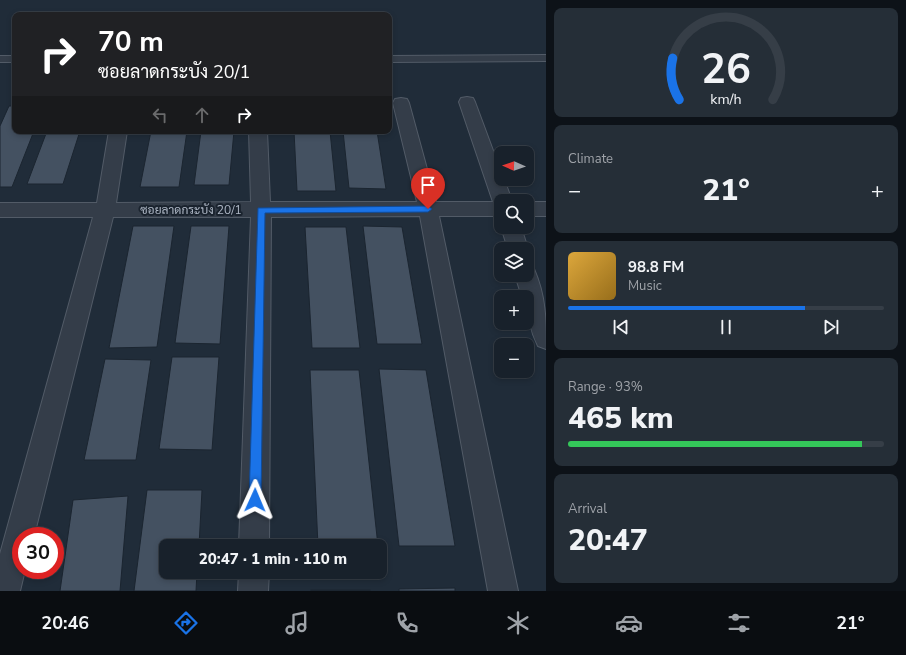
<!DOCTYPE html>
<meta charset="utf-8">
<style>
body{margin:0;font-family:"Nunito Sans",Sarabun,sans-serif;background:#252e37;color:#f1f3f6;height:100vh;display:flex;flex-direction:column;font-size:15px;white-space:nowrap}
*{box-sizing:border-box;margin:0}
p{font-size:13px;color:#9fa3a9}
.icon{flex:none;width:22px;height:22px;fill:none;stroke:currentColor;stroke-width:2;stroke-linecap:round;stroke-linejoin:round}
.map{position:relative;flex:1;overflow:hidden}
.drawer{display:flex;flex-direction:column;gap:8px;padding:8px;background:#0d1218;width:360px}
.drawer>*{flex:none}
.top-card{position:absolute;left:12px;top:12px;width:380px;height:122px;border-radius:8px;box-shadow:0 2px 6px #0003,0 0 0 1px #363e47;background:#202124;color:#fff;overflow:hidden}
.needle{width:26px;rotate:272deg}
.controls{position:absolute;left:494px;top:146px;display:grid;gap:8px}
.controls a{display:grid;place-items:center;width:40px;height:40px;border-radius:8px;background:#18212b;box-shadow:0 2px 6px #0003,0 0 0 1px #363e47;font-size:20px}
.speed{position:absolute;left:12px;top:527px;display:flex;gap:8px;font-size:20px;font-weight:700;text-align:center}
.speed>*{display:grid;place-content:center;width:52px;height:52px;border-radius:50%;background:#18212b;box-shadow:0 2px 6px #0003,0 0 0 1px #363e47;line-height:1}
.speed .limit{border:6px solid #d22;background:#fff;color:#111}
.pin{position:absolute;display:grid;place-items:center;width:34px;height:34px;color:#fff;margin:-41px -17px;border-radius:50% 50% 50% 0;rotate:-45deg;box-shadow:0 0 4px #0007}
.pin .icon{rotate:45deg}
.me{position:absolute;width:44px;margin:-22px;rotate:1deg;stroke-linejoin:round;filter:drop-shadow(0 0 3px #0008)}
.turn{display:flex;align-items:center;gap:14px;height:84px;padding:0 20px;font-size:18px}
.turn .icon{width:52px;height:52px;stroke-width:2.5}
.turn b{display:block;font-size:28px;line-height:34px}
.lanes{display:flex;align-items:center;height:38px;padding:0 20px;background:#0003;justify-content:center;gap:20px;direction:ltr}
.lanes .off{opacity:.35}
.big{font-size:30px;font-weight:800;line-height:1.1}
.drawer .tile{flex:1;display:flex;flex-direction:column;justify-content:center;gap:6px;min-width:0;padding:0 14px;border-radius:8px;background:#252e37}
.drawer .dial{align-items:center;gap:0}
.dial svg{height:104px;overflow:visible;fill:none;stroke:#363e47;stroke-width:7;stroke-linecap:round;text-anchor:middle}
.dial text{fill:#f1f3f6;stroke:none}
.song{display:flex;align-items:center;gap:12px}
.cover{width:48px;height:48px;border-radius:6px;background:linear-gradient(135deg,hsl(40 70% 55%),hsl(40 70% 35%))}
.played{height:4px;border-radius:2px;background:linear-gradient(90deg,#1a73e8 75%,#363e47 75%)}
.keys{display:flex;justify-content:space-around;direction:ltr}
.heat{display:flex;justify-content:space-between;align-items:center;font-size:22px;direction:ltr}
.charge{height:6px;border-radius:3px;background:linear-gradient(90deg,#34c759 93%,#363e47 0)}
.trip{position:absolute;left:159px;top:539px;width:228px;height:40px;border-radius:8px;background:#18212b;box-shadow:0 2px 6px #0003,0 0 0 1px #363e47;font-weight:800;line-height:40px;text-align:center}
.dock{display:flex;height:64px;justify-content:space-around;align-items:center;background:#0a0d11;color:#9fa3a9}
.dock .icon{width:28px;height:28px}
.dock .active{color:#1a73e8}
.dock b{font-size:18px;color:#f1f3f6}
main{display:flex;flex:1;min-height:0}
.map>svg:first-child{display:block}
.building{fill:#445161;stroke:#1b2530}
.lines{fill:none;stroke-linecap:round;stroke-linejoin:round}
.service-casing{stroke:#525b67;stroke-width:2}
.minor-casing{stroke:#525b67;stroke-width:2}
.service{fill:#343d49;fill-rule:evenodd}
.minor{fill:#343d49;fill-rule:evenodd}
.route{fill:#1a73e8;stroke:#114b97}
.labels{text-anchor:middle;stroke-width:4;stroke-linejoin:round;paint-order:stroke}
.street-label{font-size:12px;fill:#afb8c6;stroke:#1a232e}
</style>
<main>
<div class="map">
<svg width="546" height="591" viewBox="0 0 546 591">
<rect width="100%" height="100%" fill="#202c39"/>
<!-- building -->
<g class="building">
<polygon points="9,106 15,106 15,131 34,131 12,187 0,187 0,126"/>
<polygon points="47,131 80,131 63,184 27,184"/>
<polygon points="151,131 187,131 179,187 140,187"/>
<polygon points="201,131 234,131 229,185 194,185"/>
<polygon points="294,131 330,131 336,191 297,191"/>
<polygon points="343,131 377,131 386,189 349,188"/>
<polygon points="133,226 174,226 157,347 109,348"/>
<polygon points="191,226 229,226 220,344 175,343"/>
<polygon points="363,226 402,227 422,344 377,344"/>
<polygon points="305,227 346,227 360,348 312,348"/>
<polygon points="172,357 219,357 212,450 159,449"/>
<polygon points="105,359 151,360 136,460 84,460"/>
<polygon points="379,369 426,370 455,546 399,546"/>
<polygon points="310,370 359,370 378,546 318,546"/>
<polygon points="147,490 202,490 199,546 166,546 166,572 197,572 196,591 134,591"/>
<polygon points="128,496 120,591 60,591 73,500"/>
<polygon points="455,588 455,591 399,591 399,589"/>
<rect x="311" y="590" width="59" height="1"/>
</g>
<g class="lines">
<defs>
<g id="service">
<polygon points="546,55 546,61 389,62 389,56"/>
<rect x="0" y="56" width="15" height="6"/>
</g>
<g id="minor">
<polygon points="467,97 473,98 475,102 501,172 501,179 504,179 512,201 501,201 501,216 439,216 518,591 488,591 420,216 271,217 269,546 239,546 251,217 113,217 34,536 21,536 21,570 25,570 20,591 0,591 0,554 93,217 0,217 0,203 97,203 109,131 127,131 116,203 251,202 249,131 267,131 270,202 417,202 393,103 395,99 401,98 407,99 409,103 436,202 493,202 459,102 461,98"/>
<rect x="527" y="202" width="19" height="14"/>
<polygon points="501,227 521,227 528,249 527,251 527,249 508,249"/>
<path d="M 527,267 L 534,269 C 546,297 546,319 546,349 L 538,346 C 530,330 527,314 527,297 L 522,297 L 515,275 L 527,275 Z"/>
<polygon points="239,572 269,572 268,591 238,591"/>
</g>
</defs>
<!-- service casing -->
<use href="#service" class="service-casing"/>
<!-- minor casing -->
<use href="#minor" class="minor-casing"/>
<!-- service -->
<use href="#service" class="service"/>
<!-- minor -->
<use href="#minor" class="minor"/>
</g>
<!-- route -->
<polygon class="route" points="428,206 432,209 428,212 265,213 261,500 259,504 255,506 251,504 249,500 258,208"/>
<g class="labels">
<!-- street labels -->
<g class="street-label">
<text x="191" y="214">ซอยลาดกระบัง 20/1</text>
</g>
</g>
</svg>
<div class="controls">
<a><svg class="needle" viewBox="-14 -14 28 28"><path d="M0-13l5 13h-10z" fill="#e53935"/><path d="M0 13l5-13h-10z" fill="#9fa3a9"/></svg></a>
<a><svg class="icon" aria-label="search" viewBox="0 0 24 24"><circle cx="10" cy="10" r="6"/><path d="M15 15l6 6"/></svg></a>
<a><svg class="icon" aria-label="layers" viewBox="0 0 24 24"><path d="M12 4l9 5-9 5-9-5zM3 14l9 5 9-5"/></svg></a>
<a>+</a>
<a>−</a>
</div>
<div class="speed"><div class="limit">30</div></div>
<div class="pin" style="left:428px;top:209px;background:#d93025"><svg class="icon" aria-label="arrive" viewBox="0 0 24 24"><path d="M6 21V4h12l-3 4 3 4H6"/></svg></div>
<svg class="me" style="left:255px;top:500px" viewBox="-20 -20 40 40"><path d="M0-17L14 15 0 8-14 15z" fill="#1a73e8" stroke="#fff" stroke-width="4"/></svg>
<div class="trip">20:47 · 1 min · 110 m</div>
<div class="top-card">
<div class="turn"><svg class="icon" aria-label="right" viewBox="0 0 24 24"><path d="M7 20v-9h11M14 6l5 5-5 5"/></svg><div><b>70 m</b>ซอยลาดกระบัง 20/1</div></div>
<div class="lanes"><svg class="icon off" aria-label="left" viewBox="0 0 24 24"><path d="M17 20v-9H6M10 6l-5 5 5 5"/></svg><svg class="icon off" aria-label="ahead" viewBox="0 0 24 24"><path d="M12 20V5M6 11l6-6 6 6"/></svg><svg class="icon" aria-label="right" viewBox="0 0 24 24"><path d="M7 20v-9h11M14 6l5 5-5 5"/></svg></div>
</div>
</div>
<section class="drawer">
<div class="tile dial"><svg viewBox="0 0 100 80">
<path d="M14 69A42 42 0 1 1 86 69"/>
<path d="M14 69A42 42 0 0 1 9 37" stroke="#1a73e8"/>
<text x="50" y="56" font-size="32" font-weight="700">26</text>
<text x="50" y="72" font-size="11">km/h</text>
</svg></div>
<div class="tile"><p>Climate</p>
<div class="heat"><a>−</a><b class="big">21°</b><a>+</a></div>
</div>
<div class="tile">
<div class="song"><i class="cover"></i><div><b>98.8 FM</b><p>Music</p></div></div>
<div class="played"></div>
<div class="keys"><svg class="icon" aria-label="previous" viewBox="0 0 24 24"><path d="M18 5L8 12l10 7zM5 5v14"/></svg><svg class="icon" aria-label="pause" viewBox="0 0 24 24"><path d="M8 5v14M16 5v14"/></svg><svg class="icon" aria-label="next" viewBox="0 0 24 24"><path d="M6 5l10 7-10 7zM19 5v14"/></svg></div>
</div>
<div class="tile"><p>Range · 93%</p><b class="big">465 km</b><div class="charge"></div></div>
<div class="tile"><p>Arrival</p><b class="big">20:47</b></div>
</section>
</main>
<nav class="dock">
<b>20:46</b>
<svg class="icon active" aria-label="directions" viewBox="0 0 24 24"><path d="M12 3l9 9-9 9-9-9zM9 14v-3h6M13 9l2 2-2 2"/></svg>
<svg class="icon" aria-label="music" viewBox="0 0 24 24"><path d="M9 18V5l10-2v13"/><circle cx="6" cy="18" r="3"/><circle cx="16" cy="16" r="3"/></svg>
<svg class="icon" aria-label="phone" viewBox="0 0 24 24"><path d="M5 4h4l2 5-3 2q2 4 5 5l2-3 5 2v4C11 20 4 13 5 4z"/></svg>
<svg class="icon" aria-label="climate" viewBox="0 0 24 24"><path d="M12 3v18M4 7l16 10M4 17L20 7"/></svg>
<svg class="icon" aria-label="car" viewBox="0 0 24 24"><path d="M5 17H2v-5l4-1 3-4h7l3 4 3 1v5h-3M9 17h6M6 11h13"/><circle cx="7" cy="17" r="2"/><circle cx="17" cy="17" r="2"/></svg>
<svg class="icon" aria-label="filters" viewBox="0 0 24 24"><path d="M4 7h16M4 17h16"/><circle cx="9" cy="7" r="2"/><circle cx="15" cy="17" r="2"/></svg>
<b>21°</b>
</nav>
